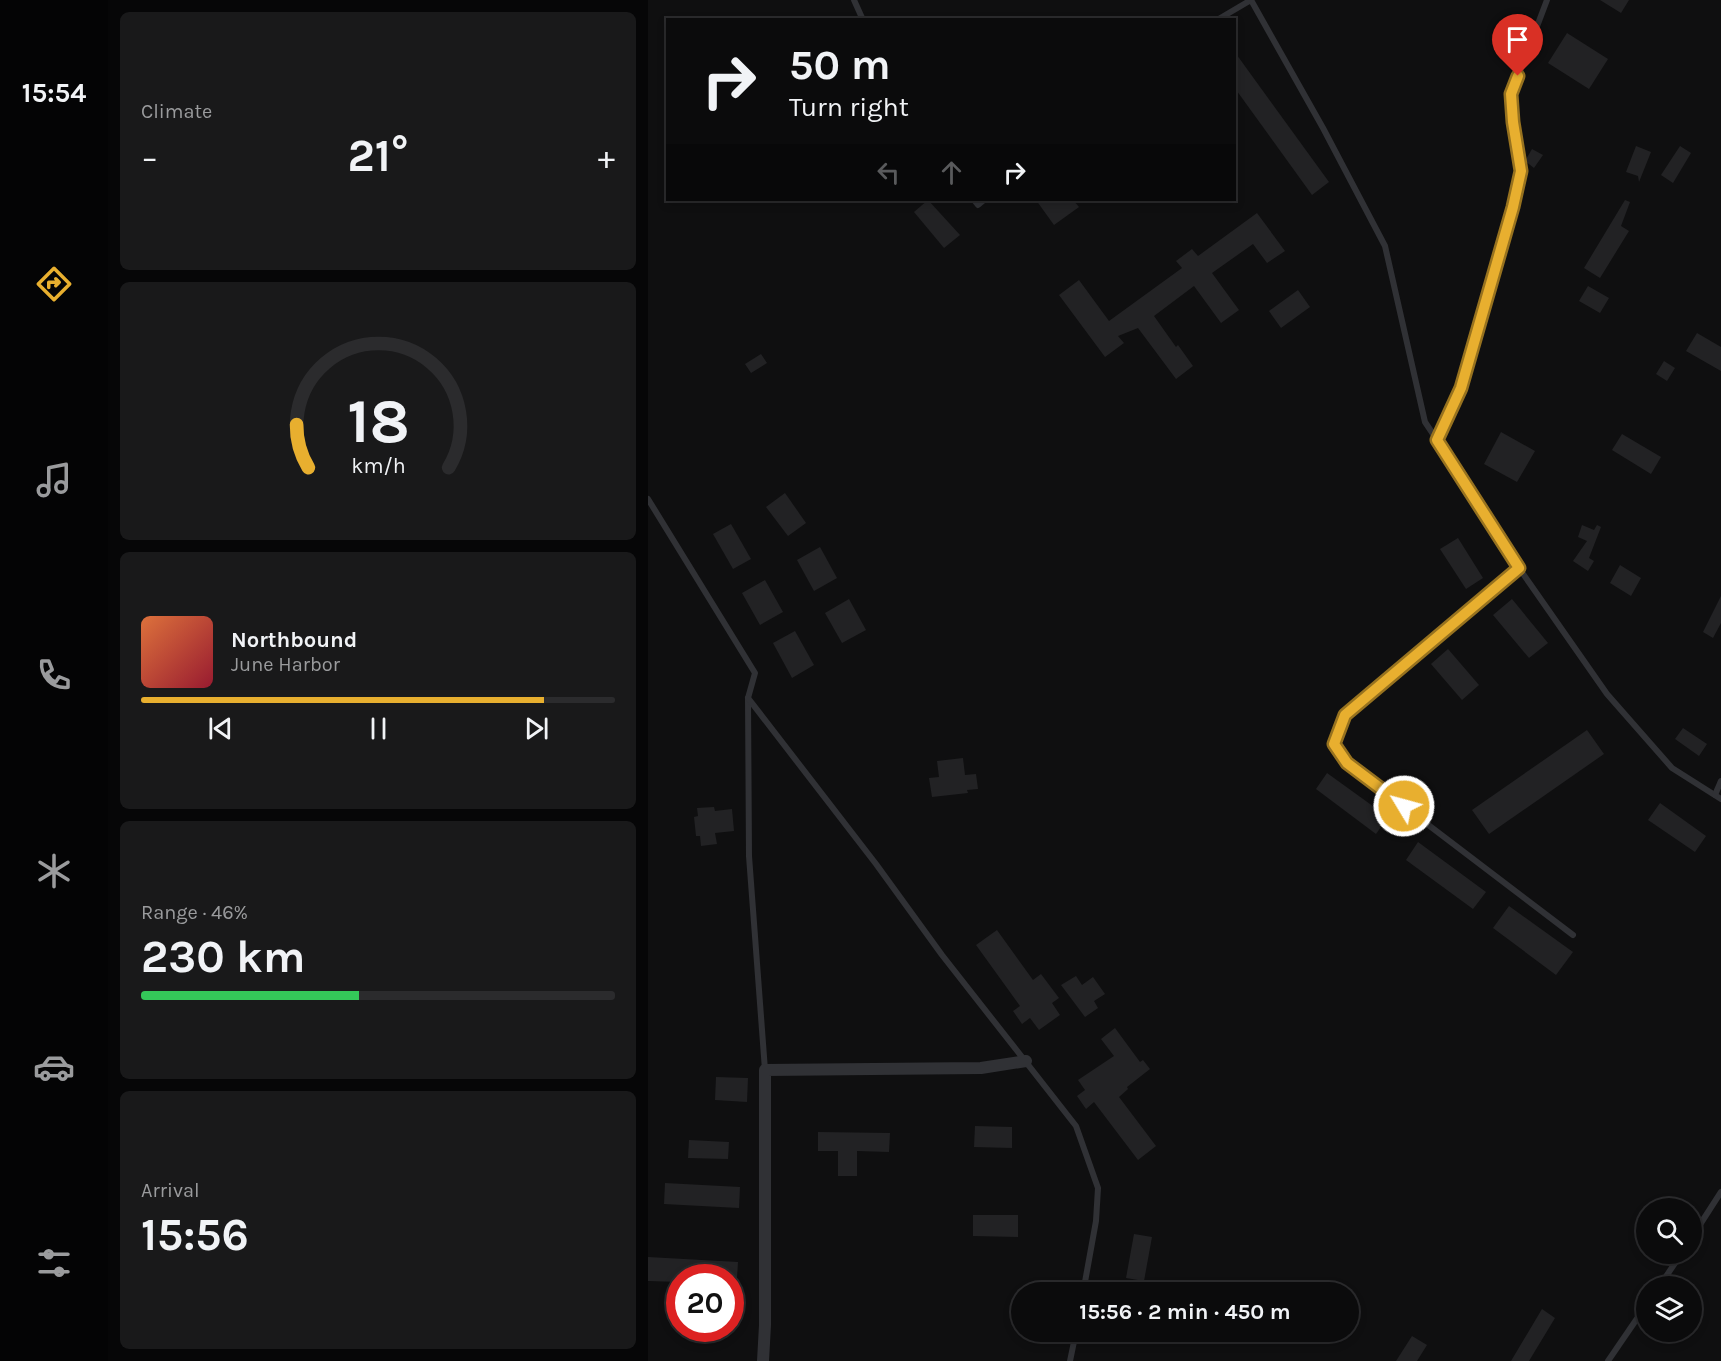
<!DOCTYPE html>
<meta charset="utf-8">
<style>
body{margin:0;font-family:Karla,sans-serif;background:#19191a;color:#f1f3f6;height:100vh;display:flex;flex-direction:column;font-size:22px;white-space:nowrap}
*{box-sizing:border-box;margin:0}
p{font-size:20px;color:#9a9b9d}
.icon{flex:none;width:33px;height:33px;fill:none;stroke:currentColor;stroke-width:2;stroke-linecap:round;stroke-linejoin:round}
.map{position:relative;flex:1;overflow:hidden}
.side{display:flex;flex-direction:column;gap:12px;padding:12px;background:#060607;width:540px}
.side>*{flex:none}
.guide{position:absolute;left:18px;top:18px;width:570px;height:183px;border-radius:0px;box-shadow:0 3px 9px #0003,0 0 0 2px #2b2b2d;background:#0b0b0c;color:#f1f3f6;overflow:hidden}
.tools{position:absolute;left:988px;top:1198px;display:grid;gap:12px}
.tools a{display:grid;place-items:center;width:66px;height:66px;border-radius:50%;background:#0b0b0c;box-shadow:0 3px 9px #0003,0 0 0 2px #2b2b2d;font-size:30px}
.speed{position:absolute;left:18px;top:1264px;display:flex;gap:12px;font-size:30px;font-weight:700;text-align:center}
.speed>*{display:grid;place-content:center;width:78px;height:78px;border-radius:50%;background:#0b0b0c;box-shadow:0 3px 9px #0003,0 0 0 2px #2b2b2d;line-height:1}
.speed .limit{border:9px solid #d22;background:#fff;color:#111}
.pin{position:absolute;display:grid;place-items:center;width:51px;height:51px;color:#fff;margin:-62px -26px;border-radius:50% 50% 50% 0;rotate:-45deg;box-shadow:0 0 6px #0007}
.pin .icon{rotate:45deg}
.me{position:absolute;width:66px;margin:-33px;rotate:307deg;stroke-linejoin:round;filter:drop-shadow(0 0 4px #0008)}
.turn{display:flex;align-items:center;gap:21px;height:126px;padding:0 24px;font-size:27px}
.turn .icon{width:78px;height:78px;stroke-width:2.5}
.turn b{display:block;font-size:42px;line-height:51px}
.lanes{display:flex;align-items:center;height:57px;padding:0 24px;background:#0003;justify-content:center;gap:30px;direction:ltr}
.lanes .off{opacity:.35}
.big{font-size:45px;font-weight:700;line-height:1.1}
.side .tile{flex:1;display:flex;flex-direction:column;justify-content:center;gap:9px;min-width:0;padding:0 21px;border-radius:9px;background:#19191a}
.side .dial{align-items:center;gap:0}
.dial svg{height:156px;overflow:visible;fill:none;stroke:#2b2b2d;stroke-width:7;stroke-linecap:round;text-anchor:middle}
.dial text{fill:#f1f3f6;stroke:none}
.song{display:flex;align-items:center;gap:18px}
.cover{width:72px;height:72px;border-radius:9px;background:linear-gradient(135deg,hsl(20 70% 55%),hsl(350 70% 35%))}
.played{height:6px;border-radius:3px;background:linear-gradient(90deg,#e8af2f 85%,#2b2b2d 85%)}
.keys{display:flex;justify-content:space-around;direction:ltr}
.heat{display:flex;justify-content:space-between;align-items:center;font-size:33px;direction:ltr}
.charge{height:9px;border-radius:4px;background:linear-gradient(90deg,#34c759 46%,#2b2b2d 0)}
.trip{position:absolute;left:363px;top:1282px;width:348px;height:60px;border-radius:30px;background:#0b0b0c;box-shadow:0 3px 9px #0003,0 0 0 2px #2b2b2d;font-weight:700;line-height:60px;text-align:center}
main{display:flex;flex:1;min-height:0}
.tabs{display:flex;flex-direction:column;width:108px;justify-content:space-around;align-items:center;background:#040405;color:#9a9b9d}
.tabs .icon{width:42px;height:42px}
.tabs .active{color:#e8af2f}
.tabs b{font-size:27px;color:#f1f3f6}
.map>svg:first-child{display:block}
.building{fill:#222224}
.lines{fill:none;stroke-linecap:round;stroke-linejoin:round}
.service{stroke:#303135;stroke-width:6}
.minor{stroke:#303135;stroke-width:12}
.route-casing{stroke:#97721f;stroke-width:15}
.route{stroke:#e8af2f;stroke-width:10}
</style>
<main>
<nav class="tabs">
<b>15:54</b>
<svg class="icon active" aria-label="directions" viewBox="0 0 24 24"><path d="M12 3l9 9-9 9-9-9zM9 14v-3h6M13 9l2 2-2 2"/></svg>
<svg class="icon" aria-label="music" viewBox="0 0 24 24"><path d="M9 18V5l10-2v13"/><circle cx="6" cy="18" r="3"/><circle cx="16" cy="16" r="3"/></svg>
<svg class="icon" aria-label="phone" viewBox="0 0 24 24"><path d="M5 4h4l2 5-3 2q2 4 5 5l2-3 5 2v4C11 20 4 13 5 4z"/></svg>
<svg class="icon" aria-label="climate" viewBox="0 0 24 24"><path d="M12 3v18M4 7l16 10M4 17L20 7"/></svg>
<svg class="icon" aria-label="car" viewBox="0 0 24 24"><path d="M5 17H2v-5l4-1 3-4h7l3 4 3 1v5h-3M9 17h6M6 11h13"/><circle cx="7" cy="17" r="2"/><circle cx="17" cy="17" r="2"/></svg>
<svg class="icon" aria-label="filters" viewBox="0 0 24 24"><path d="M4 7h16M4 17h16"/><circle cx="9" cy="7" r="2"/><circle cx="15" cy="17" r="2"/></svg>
</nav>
<section class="side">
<div class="tile"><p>Climate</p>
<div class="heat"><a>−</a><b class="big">21°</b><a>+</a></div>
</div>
<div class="tile dial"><svg viewBox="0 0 100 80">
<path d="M14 69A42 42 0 1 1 86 69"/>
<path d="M14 69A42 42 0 0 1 8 47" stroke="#e8af2f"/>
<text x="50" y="56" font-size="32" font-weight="700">18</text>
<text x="50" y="72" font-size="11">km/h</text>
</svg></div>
<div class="tile">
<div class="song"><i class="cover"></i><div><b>Northbound</b><p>June Harbor</p></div></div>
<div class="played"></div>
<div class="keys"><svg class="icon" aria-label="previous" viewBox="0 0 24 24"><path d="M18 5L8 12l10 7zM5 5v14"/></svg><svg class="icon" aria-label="pause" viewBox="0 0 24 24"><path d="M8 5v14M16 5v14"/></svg><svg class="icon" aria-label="next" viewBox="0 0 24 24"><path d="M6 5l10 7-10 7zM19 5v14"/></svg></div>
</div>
<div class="tile"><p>Range · 46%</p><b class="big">230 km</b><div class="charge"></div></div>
<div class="tile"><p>Arrival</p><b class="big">15:56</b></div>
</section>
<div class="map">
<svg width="1073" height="1361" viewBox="0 0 1073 1361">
<rect width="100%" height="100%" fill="#0f0f10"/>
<!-- building -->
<g class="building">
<polygon points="952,0 981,0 973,13"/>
<polygon points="919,33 960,59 941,89 900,63"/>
<polygon points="586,51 681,182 664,195 586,87"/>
<polygon points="988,146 1003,152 991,182 990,176 978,172"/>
<polygon points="1032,146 1043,153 1025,183 1013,175"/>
<polygon points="884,149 895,155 886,168 877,161"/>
<polygon points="280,200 312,235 296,248 266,212"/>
<polygon points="388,200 425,200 431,207 406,225"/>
<polygon points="977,200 982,202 973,226 981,231 952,278 936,268"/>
<polygon points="609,213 637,251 619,263 605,244 564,273 591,310 573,323 546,286 506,316 528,347 530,345 545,366 528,379 490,328 470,336 476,343 457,357 411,295 431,280 461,321 534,268 528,261 544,249 550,256"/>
<polygon points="940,286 961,298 952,313 931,301"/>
<polygon points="650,290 662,307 633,328 621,311"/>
<polygon points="1049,333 1073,347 1073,371 1038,351"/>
<polygon points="113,354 119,363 103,373 97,364"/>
<polygon points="1016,361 1027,368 1019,381 1008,374"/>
<polygon points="853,432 887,451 869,482 836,464"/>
<polygon points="974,434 1013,457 1003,474 964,450"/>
<polygon points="137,493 158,523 140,536 118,507"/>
<polygon points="83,524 103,559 85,569 65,534"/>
<polygon points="934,525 946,530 949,525 953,527 941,558 946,561 940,571 925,561 939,541 930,537"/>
<polygon points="810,538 835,578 818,589 792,549"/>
<polygon points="172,547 189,578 166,591 149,560"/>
<polygon points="972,565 993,578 983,596 962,583"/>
<polygon points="117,580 135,612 112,625 94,593"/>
<polygon points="1073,596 1073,623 1065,638 1055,632"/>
<polygon points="201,599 218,630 194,643 177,613"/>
<polygon points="864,599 900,643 881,658 845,615"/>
<polygon points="147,631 166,665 144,678 125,643"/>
<polygon points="800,649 831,685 814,700 783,664"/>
<polygon points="1035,728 1059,744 1051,756 1027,739"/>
<polygon points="939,730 956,754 841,834 824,810"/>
<polygon points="315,758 317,775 328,774 330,789 319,790 320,793 284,797 281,778 291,777 289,761"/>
<polygon points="679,773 740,817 728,834 668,789"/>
<polygon points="1012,803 1058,836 1047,852 1000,820"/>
<polygon points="66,807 67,811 84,809 86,831 67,833 69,844 53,846 52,836 48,836 46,817 50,816 49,808"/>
<polygon points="770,842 838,892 825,909 758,860"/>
<polygon points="861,906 925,952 908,975 845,928"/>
<polygon points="349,930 385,980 393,974 411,998 404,1003 412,1015 391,1030 382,1018 374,1024 365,1011 372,1006 328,945"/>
<polygon points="428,976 434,985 445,977 457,994 446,1001 450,1008 437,1017 413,985"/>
<polygon points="467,1028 492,1062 495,1060 502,1069 479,1087 480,1089 471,1097 508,1146 490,1160 446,1102 438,1109 429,1096 437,1090 430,1080 466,1056 453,1039"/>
<polygon points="68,1077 100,1078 99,1102 67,1100"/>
<polygon points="327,1126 364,1127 364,1148 326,1147"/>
<polygon points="170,1132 242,1133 241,1152 209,1151 209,1176 190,1176 190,1151 170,1151"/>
<polygon points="41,1140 81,1142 80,1159 40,1158"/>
<polygon points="17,1183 92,1187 91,1208 16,1204"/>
<polygon points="325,1215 370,1215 370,1237 325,1236"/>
<polygon points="486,1234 504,1237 496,1281 478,1278"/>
<polygon points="0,1257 90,1262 89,1278 32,1278 32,1282 0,1281"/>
<polygon points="894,1309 907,1318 881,1361 863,1361"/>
<polygon points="764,1336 779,1345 769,1361 748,1361"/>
</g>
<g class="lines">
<!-- service -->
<g class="service">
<polyline points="206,0 215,20"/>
<polyline points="569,20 603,0 675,128 737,246 777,422 789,440 871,568 959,694 1024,768 1073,799"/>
<polyline points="326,200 330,205 336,200"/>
<polyline points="789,440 813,388 865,207 873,171 865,122 863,95 899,0"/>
<polyline points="0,499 107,673 100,698 101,856 117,1070"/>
<polyline points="871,568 697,715 686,744 699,763 925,935"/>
<polyline points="100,698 228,864 294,955 428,1126 450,1188 448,1221 435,1293"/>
<polyline points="1067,795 1073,781"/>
<polyline points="1044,1237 1073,1192"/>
<polyline points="1011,1287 1033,1254"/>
<polyline points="422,1361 428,1332"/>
<polyline points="960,1361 999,1304"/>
</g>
<!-- minor -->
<polyline class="minor" points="115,1361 117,1325 117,1070 333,1068 378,1061"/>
</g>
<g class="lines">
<defs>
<polyline id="route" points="756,806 699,763 686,744 697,715 871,568 789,440 813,388 865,207 873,171 865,122 863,94 870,76"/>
</defs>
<!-- route casing -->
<use href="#route" class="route-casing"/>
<!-- route -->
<use href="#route" class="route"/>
</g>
</svg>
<div class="tools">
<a><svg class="icon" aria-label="search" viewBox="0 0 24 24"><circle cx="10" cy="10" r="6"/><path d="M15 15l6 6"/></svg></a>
<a><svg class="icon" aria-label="layers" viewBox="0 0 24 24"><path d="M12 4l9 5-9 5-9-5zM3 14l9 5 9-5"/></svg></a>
</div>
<div class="speed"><div class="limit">20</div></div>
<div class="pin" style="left:870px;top:76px;background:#d93025"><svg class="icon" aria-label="arrive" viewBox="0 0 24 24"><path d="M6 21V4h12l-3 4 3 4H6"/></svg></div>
<svg class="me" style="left:756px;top:806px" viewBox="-20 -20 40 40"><circle r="17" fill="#e8af2f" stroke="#fff" stroke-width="3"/><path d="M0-11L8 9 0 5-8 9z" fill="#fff"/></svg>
<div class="trip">15:56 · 2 min · 450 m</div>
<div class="guide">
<div class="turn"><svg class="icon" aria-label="right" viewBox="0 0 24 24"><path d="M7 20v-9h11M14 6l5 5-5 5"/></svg><div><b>50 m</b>Turn right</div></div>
<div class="lanes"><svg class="icon off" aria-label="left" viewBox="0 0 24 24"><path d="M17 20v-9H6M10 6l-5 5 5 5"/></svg><svg class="icon off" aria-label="ahead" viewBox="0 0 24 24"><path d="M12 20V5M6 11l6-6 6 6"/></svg><svg class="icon" aria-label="right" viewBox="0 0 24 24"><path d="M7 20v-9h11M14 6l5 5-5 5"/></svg></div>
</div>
</div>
</main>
